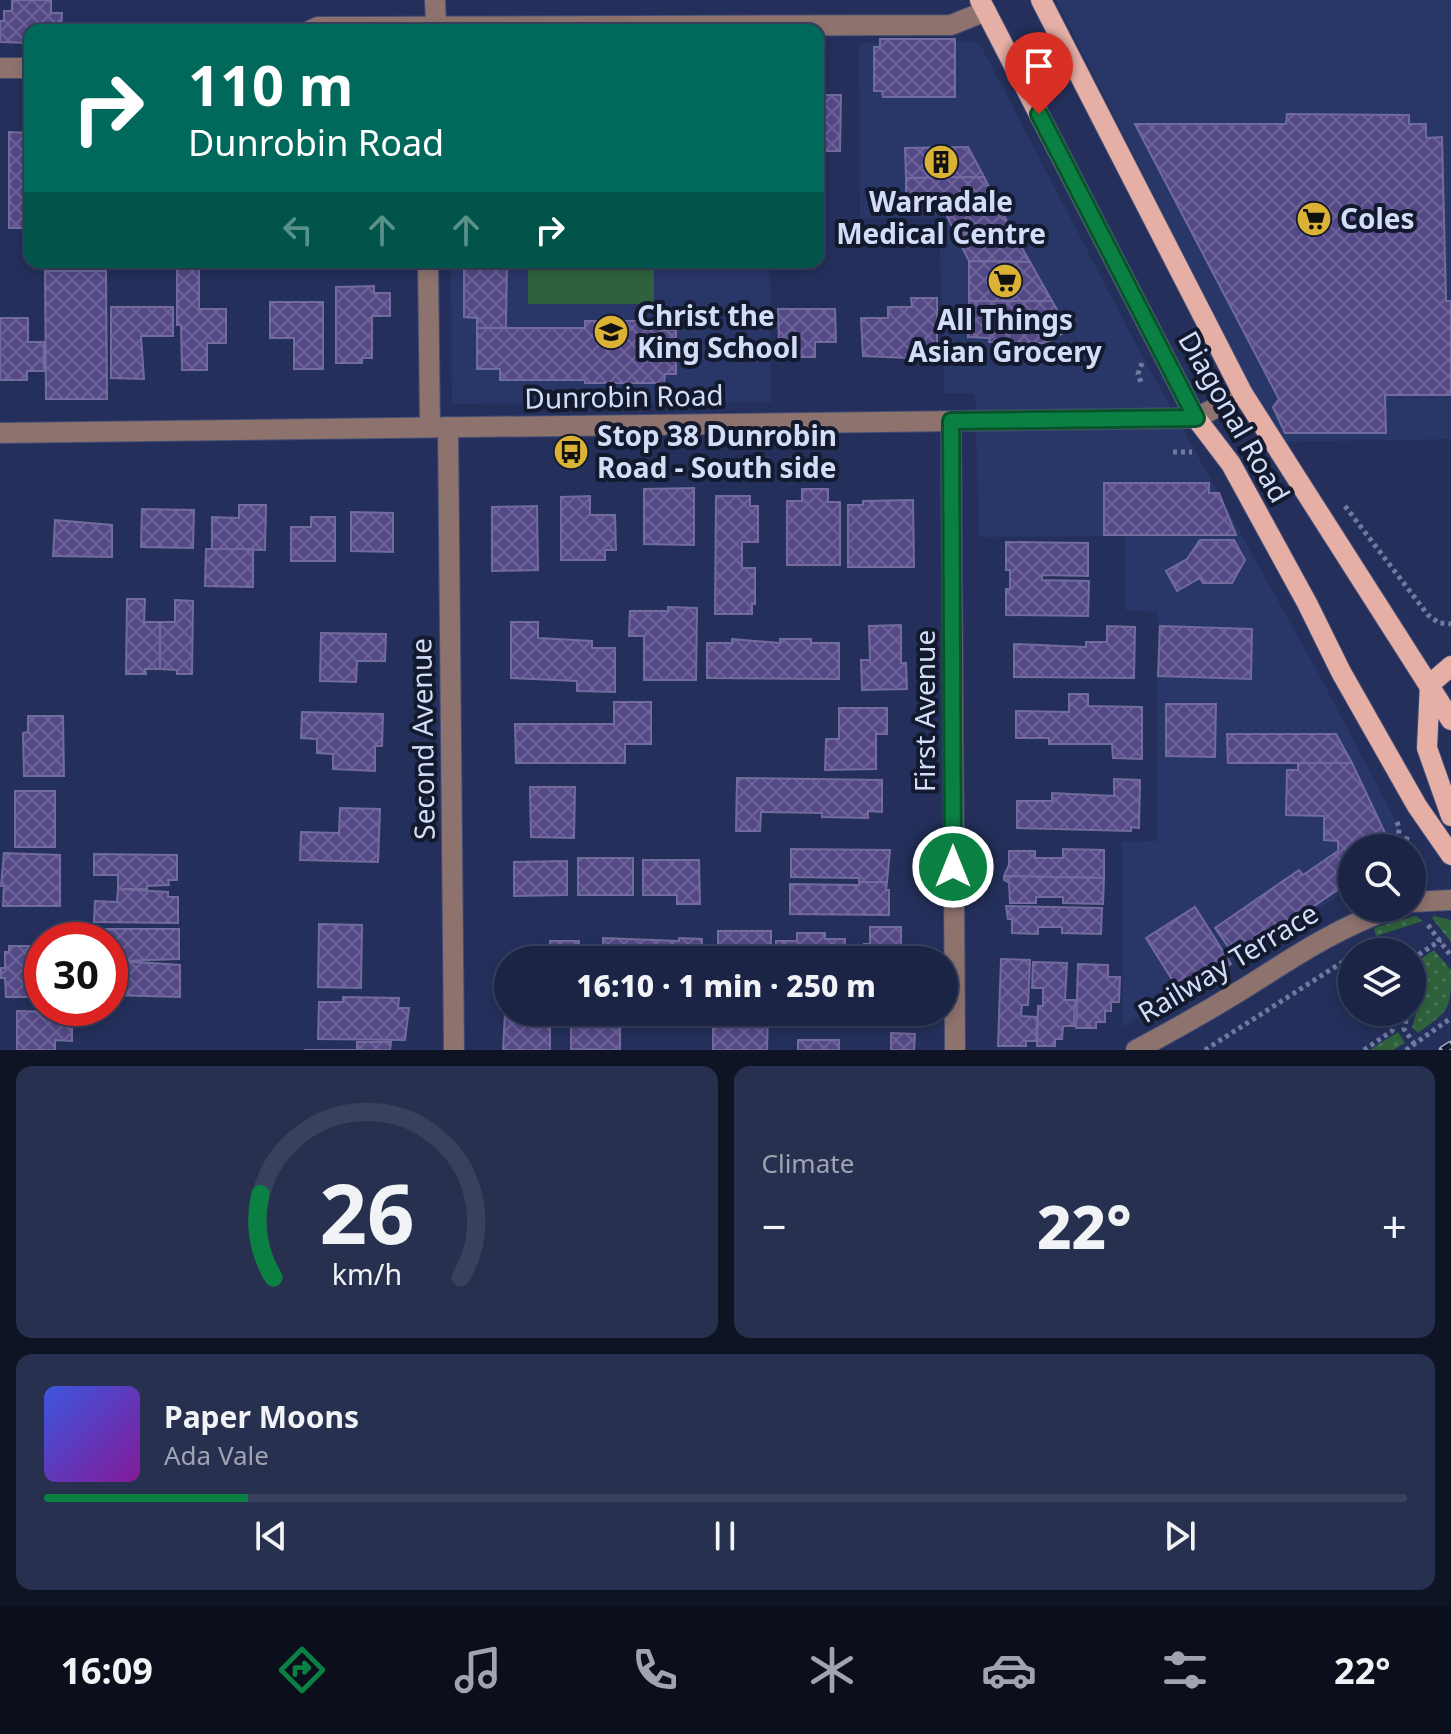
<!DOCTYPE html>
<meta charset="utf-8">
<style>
body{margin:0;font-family:"Noto Sans",sans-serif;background:#28304f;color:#f1f3f6;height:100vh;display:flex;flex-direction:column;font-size:30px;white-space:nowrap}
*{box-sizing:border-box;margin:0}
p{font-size:26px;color:#a0a4b2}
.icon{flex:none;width:44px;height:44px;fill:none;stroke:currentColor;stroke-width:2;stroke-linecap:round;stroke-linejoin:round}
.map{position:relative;height:1050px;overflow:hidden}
.side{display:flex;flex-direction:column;gap:16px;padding:16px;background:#0f1425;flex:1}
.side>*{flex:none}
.banner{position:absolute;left:24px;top:24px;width:800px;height:244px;border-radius:16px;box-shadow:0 4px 12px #0003,0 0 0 2px #39415d;background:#00695c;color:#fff;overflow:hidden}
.tools{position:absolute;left:1338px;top:834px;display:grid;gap:16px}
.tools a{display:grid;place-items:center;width:88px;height:88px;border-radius:50%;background:#1b2444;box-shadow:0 4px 12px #0003,0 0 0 2px #39415d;font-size:40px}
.speed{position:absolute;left:24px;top:922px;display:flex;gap:16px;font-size:40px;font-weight:700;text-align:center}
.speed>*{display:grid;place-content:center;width:104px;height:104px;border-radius:50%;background:#1b2444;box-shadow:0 4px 12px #0003,0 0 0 2px #39415d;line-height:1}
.speed .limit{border:12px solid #d22;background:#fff;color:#111}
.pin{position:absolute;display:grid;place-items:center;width:68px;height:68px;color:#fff;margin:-82px -34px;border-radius:50% 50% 50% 0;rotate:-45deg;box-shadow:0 0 8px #0007}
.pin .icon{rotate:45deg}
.me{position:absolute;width:88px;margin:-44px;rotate:0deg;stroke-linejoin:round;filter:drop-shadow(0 0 6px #0008)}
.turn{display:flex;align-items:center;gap:28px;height:168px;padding:0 32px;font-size:36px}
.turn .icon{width:104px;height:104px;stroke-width:2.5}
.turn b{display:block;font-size:56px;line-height:68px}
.lanes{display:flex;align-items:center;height:76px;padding:0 32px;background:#0003;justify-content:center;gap:40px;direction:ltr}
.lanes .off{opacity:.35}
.big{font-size:60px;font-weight:800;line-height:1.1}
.side .tile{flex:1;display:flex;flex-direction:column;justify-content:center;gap:12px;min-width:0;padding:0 28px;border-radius:16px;background:#28304f}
.side .dial{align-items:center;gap:0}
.dial svg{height:208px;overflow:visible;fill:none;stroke:#39415d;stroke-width:7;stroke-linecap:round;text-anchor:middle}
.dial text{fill:#f1f3f6;stroke:none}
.song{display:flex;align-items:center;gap:24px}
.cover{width:96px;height:96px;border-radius:12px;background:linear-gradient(135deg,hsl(230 70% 55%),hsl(290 70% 35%))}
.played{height:8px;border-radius:4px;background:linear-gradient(90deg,#0b8043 15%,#39415d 15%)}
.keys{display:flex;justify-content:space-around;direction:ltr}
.heat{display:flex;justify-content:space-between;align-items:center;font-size:44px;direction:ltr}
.side .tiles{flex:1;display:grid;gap:16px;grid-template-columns:1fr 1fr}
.tile:last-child{grid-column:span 2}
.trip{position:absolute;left:494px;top:946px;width:464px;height:80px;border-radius:40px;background:#1b2444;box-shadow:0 4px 12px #0003,0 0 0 2px #39415d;font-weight:800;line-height:80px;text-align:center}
.menu{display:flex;height:128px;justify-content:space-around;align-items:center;background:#0b0e1b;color:#a0a4b2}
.menu .icon{width:56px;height:56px}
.menu .active{color:#0b8043}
.menu b{font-size:36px;color:#f1f3f6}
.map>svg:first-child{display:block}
.built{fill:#293668}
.grass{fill:url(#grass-dots)}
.pitch{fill:#2f623c}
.building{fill:url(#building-cross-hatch);stroke:#726b9d;stroke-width:2}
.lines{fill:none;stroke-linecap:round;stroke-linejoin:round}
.minor-casing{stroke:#404c74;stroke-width:22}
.major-casing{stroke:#404c74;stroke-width:22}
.path{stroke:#6f7a9e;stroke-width:5;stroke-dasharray:4 4;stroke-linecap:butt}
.minor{stroke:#8d726d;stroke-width:20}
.major{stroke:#e6afa6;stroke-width:20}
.rail-casing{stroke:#9da8c8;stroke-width:9}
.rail{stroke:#141a2d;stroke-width:6;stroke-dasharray:18;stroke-linecap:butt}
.route-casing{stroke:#07532c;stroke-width:20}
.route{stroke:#0b8043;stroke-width:14}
.labels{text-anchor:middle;stroke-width:8;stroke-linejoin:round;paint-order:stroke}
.poi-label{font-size:28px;font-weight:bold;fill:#d3ddf8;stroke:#141a2d;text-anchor:start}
.street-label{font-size:28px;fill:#d3ddf8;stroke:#141a2d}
</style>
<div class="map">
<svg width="1451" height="1050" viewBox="0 0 1451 1050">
<defs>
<pattern id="grass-dots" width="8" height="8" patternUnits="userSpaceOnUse" patternTransform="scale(2)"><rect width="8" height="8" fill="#2f623c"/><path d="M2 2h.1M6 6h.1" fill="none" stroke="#4c7859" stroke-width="1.8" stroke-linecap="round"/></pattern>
<pattern id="building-cross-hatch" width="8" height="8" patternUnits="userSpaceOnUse" patternTransform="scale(2)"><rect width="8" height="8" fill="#544986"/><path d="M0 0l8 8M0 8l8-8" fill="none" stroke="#6c6398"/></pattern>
</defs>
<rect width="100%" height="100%" fill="#24305b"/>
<!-- built -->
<g class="built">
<polygon points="1056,0 1451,0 1451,439 1278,442"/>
<polygon points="979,42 1139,350 1323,682 1399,827 1395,848 1352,848 1352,888 1123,1027 1122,842 1157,841 1158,612 1125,610 1126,536 979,537 975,393 944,393 939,218 860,218 859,43"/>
<polygon points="451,262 770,262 771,402 452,404"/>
</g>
<!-- grass -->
<g class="grass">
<polygon points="1416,916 1423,921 1376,936 1374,928"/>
<polygon points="1434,916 1451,920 1451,942 1432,918"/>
<path d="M 1434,950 L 1451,970 C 1451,1011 1450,1009 1418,1033 L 1412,1027 L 1426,982 L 1416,962 Z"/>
<polygon points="1398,1032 1405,1043 1393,1050 1370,1050"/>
</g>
<!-- pitch -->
<rect class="pitch" x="528" y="262" width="126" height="42"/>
<!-- building -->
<g class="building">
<polygon points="12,0 51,0 51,13 62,13 61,30 30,30 30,43 0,42 0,21 4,21 4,11 12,11"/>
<polygon points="880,39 955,39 955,97 883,97 882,91 874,91 874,47 880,47"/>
<polygon points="818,95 841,95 840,151 818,151"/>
<polygon points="1287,114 1409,115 1409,124 1426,124 1426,138 1442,137 1446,301 1451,301 1451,395 1385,395 1386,433 1285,433 1273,407 1279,399 1135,124 1286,124"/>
<polygon points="9,132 30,133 30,228 9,228"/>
<polygon points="968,147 984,177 906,178 905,148"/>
<polygon points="984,177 1002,212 906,212 906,178"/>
<polygon points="945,212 1002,212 1014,234 955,233"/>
<polygon points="955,233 1014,234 1030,262 969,261"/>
<polygon points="969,261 1030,262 1052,301 969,301"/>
<polygon points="177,262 199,262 199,309 226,309 226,343 207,343 207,370 182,370 181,325 177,325"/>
<polygon points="464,262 507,262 506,328 477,328 477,318 464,317"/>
<polygon points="45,271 106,271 107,399 46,399"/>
<polygon points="374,286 374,293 390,293 390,316 372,316 372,358 362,358 362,363 336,363 336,287"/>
<polygon points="911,298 937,298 937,344 931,344 931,355 906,355 907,358 863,356 861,318 888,318 888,307 912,307"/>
<polygon points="969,301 1052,301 1069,330 1046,343 989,342 990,338 968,337"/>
<polygon points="270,302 323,302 323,369 294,369 294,338 270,338"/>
<polygon points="111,307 173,307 173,336 141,336 144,379 111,378"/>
<polygon points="778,309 835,309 836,342 815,342 815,357 790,357 790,343 779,343"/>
<polygon points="0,318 28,318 28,342 44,342 44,371 27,371 27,380 0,380"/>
<polygon points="585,321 664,321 664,330 676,330 676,374 665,374 664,383 585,383 585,380 500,380 500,369 477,369 477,328 585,328"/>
<polygon points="1104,483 1209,483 1209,493 1219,493 1236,535 1104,535"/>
<polygon points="694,488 694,545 644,544 644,489"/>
<polygon points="802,489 828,489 828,502 840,502 840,565 787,565 787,501 802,501"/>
<polygon points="590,496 590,515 615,515 616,550 605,550 605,560 561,560 561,497"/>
<polygon points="716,496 750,496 750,506 758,506 758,542 742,542 742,568 755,568 755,604 752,603 752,614 715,614"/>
<polygon points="913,500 914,567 848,567 848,505 863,505 863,501"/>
<polygon points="239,505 266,505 265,550 212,549 212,517 239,518"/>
<polygon points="537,506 538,570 492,571 492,507"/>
<polygon points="142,509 194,510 193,548 141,547"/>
<polygon points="351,512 393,513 393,552 351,551"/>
<polygon points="311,517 335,517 335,561 291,561 291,527 311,527"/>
<polygon points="55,520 112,525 112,557 53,556"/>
<polygon points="1200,540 1234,540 1245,560 1232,583 1203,583 1200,578 1177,591 1166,571 1187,559"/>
<polygon points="1006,542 1088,543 1088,576 1042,575 1042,580 1089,581 1088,616 1006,615 1006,589 1010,589 1010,570 1006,570"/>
<polygon points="206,549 253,549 253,587 205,586"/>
<polygon points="127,599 145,599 144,622 160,622 160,669 145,669 146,674 126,674"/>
<polygon points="175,600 193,601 192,674 177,674 177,670 160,669 160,622 175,622"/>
<polygon points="668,607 697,608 696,680 644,680 644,636 629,636 630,611 668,611"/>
<polygon points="511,622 538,622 538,638 592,641 592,648 615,648 615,692 577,691 577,681 511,678"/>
<polygon points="901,625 901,663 906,663 907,689 862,690 861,660 870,660 869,626"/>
<polygon points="1107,626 1135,627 1134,678 1014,677 1014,644 1086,647 1086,642 1107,642"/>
<polygon points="1160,626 1252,629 1251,679 1158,676"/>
<polygon points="321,633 386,634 385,661 357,661 356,682 320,681"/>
<polygon points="732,639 780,643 780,639 811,639 811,643 839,643 839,679 707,678 707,643 732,643"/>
<polygon points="1069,694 1088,694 1088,706 1142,707 1142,759 1113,758 1112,744 1049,744 1049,738 1016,738 1016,711 1069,712"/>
<polygon points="614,702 651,702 651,744 625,744 625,763 516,763 515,724 614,724"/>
<polygon points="1166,704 1216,704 1215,757 1166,756"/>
<polygon points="839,708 887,708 887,734 876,734 876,769 825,770 826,739 839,739"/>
<polygon points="302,712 383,714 382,746 375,746 375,771 333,769 333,754 317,753 317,739 301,738"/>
<polygon points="28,716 63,716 64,776 24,776 23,733 28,732"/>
<polygon points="1227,734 1336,734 1352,763 1228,763"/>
<polygon points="1298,763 1352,763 1385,833 1384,848 1352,848 1352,880 1237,959 1215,928 1299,870 1303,875 1338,851 1338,841 1324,840 1324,816 1286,815 1287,770 1298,770"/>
<polygon points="737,778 882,780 882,812 868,811 868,818 822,817 822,813 761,812 760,831 736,831"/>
<polygon points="1114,779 1140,780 1139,828 1131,827 1131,831 1017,828 1017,801 1052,801 1052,793 1114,796"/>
<polygon points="530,787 575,787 574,838 531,837"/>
<rect x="15" y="791" width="40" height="56"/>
<polygon points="340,808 380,809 378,862 300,860 301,832 339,833"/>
<polygon points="791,849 890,850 887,882 859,882 859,878 791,877"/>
<polygon points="1063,849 1104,850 1104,878 1004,876 1009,865 1009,851 1035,851 1035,858 1063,858"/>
<polygon points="4,853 60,855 60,906 3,906 4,886 1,886"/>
<polygon points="94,854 177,855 177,880 168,880 169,885 147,886 147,889 118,889 118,875 94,875"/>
<rect x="578" y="858" width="55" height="37"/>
<polygon points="643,860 699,860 700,904 677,904 677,895 643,895"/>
<polygon points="567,861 567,895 514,896 514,862"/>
<polygon points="1004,876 1104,878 1103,904 1063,903 1063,897 1036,897 1036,903 1010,903 1009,883 1004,880"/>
<polygon points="859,882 887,882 886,890 889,890 889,915 790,914 790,884 859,885"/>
<polygon points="118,889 168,892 168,897 178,897 178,923 94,922 95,901 117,902"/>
<polygon points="1006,906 1102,908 1101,934 1062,933 1062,927 1038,927 1038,934 1012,933 1012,919 1008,919"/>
<polygon points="1195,907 1231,964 1182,995 1146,938"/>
<polygon points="319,924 362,925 361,988 318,987"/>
<polygon points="870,927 901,927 901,960 864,960 864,944 870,944"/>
<polygon points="99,929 179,929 179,959 122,961 122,951 110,951 110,940 99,940"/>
<polygon points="718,931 771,931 771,949 768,950 768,960 721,960 721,950 718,951"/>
<polygon points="797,933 825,933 825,939 845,939 844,960 776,960 776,941 797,941"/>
<polygon points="603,938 679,941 679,938 702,939 701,960 603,960"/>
<rect x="550" y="941" width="29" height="19"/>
<polygon points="9,946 42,946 42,987 32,987 33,997 6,997 5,978 0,978 1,968 5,968 5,952 9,952"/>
<polygon points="1001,959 1030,960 1028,1005 1022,1005 1021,1016 1037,1017 1036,1041 1026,1041 1026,1046 998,1046"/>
<polygon points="122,961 180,965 180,997 110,995 110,975 122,975"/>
<polygon points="1033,962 1067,963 1065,1000 1075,1000 1074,1026 1063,1026 1062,1039 1055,1039 1055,1046 1037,1046 1038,1006 1043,1006 1043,988 1032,988"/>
<polygon points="1078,964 1108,965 1108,977 1120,977 1119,1002 1111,1002 1111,1011 1105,1011 1105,1022 1096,1022 1096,1028 1076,1028"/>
<polygon points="506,995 508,1012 536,1012 536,1019 550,1019 550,1050 503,1050"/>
<polygon points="343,997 399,998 398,1008 409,1008 405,1040 318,1039 319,1002 343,1002"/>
<polygon points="17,1011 53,1012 53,1020 72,1021 72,1041 55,1040 55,1050 17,1050"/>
<polygon points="571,1012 620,1013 620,1050 571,1049"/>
<polygon points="722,1012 768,1012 767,1050 713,1050 713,1022 722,1022"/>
<polygon points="891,1033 915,1034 914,1050 891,1050"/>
<rect x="798" y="1040" width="41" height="10"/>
<polygon points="357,1042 391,1042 390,1050 304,1050 357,1050"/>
</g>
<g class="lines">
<defs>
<g id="minor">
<polyline points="435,0 436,25"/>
<polyline points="311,30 318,27 951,25 986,11"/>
<polyline points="0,68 30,68"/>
<polyline points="428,262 430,427"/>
<polyline points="951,421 955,1050"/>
<polyline points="448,427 454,1050"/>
<polyline points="0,433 1196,418 1243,394"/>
<polyline points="1412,902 1451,900"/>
<path d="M 1136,1050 C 1174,1030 1211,1009 1248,986 C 1295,956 1340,926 1394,908"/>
</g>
<g id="major">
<polyline points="980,0 1196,418 1231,464 1307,603 1341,672 1417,806 1451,855"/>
<polyline points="1041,0 1243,394 1451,720"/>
<polyline points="1451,666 1430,684 1427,748 1451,816"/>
</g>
</defs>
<!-- minor casing -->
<use href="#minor" class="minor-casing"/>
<!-- major casing -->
<use href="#major" class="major-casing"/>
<!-- path -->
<g class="path">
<polyline points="1142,363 1138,374 1142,385"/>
<polyline points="1173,452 1192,452"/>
<polyline points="1345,506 1428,615 1439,623 1451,624"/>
<polyline points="1397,822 1399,827 1398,848"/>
<polyline points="1404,848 1408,834"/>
<polyline points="1428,925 1451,956"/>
<polyline points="1380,938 1387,952"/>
<polyline points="1412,959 1441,940"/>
<polyline points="1412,974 1416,981 1412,996"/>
<polyline points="1408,1012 1404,1029 1415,1045"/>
<polyline points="1205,1050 1352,956"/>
<polyline points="1364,1050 1392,1031 1397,1012"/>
<polyline points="1406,1050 1451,1018"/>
</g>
<!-- minor -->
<use href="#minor" class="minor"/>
<!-- major -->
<use href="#major" class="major"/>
<defs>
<polyline id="rail" points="1443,1050 1451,1045"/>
</defs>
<!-- rail casing -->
<use href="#rail" class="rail-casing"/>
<!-- rail -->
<use href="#rail" class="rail"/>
</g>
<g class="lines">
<defs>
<polyline id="route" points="953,867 951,421 1196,418 1039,114"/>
</defs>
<!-- route casing -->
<use href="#route" class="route-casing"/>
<!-- route -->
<use href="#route" class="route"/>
</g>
<!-- icons -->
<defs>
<symbol id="building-disc" viewBox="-11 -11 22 22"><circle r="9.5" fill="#dbb233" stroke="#141a2d"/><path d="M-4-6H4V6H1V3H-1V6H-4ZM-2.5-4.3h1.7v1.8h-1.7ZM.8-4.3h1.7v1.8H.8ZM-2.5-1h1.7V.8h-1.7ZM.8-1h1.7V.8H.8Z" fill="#111"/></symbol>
<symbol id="supermarket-disc" viewBox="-11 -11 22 22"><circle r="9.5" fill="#dbb233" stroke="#141a2d"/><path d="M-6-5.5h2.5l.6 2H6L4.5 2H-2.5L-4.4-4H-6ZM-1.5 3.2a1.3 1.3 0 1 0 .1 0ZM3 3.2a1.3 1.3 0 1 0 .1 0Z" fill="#111"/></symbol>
<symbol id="school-disc" viewBox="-11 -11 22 22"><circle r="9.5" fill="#dbb233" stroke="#141a2d"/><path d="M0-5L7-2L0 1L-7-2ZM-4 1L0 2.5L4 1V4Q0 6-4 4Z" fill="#111"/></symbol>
<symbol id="bus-disc" viewBox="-11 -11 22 22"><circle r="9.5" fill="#dbb233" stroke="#141a2d"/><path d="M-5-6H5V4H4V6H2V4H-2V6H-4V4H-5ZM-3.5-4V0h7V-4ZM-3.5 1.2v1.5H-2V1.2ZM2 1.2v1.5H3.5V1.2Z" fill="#111"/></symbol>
</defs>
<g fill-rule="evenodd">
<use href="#building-disc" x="921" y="142" width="40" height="40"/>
<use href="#supermarket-disc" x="1294" y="199" width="40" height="40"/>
<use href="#supermarket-disc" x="985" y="261" width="40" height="40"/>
<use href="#school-disc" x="591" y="312" width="40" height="40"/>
<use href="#bus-disc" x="551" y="432" width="40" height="40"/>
</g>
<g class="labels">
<!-- poi labels -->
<g class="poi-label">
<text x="941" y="212" text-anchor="middle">Warradale<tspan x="941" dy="32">Medical Centre</tspan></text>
<text x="1340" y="229">Coles</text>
<text x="637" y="326">Christ the<tspan x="637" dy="32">King School</tspan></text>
<text x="1005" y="330" text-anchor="middle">All Things<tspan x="1005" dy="32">Asian Grocery</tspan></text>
<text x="597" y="446">Stop 38 Dunrobin<tspan x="597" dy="32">Road - South side</tspan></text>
</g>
<!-- street labels -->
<g class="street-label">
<text transform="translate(624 397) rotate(-1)" y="10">Dunrobin Road</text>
<text transform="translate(1234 417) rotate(60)" y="10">Diagonal Road</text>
<text transform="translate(925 711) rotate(-90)" y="10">First Avenue</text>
<text transform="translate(423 739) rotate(-91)" y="10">Second Avenue</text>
<text transform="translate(1228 963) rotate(-31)" y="10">Railway Terrace</text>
</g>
</g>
</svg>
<div class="tools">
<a><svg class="icon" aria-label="search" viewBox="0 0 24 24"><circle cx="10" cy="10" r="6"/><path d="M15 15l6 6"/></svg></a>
<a><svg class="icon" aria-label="layers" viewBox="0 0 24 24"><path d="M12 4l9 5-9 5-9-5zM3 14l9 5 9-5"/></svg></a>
</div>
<div class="speed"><div class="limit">30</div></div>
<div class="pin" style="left:1039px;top:114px;background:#d93025"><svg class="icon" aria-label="arrive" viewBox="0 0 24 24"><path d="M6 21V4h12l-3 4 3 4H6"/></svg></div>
<svg class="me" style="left:953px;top:867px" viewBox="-20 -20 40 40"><circle r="17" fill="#0b8043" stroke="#fff" stroke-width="3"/><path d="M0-11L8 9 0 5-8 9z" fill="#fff"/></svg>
<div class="trip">16:10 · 1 min · 250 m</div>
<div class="banner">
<div class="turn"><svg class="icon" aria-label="right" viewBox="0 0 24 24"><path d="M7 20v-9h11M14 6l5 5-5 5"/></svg><div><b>110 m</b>Dunrobin Road</div></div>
<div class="lanes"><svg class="icon off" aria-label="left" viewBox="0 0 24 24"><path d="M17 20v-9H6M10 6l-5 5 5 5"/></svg><svg class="icon off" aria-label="ahead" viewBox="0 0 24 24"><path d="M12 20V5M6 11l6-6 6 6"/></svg><svg class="icon off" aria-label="ahead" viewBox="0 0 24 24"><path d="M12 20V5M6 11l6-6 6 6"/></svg><svg class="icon" aria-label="right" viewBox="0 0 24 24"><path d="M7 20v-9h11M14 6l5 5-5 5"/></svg></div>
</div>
</div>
<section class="side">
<div class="tiles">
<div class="tile dial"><svg viewBox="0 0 100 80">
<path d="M14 69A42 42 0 1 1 86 69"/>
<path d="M14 69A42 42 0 0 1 9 37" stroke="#0b8043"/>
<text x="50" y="56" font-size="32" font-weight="700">26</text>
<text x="50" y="72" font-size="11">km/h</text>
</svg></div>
<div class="tile"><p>Climate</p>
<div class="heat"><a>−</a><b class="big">22°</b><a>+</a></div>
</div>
<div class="tile">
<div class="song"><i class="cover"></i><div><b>Paper Moons</b><p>Ada Vale</p></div></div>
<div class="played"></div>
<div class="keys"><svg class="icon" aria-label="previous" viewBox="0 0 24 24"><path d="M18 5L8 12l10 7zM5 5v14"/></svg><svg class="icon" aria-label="pause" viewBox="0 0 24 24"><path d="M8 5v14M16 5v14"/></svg><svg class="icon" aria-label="next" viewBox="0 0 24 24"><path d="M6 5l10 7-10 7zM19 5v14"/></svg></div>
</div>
</div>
</section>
<nav class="menu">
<b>16:09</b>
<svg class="icon active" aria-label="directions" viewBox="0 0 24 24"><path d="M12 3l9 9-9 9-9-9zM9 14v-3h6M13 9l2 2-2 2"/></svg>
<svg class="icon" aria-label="music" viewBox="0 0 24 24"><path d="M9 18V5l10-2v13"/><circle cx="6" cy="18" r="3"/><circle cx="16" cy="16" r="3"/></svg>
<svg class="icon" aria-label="phone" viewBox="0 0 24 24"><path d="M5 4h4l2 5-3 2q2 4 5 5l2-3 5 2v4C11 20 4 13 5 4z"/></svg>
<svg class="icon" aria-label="climate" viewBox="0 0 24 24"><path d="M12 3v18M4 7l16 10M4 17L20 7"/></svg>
<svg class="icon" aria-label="car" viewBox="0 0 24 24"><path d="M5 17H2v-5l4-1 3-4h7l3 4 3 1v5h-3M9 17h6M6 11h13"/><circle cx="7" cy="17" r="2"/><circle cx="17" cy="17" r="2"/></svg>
<svg class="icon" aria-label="filters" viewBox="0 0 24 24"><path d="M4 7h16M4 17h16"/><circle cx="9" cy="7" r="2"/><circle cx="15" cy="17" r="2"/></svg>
<b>22°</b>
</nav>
